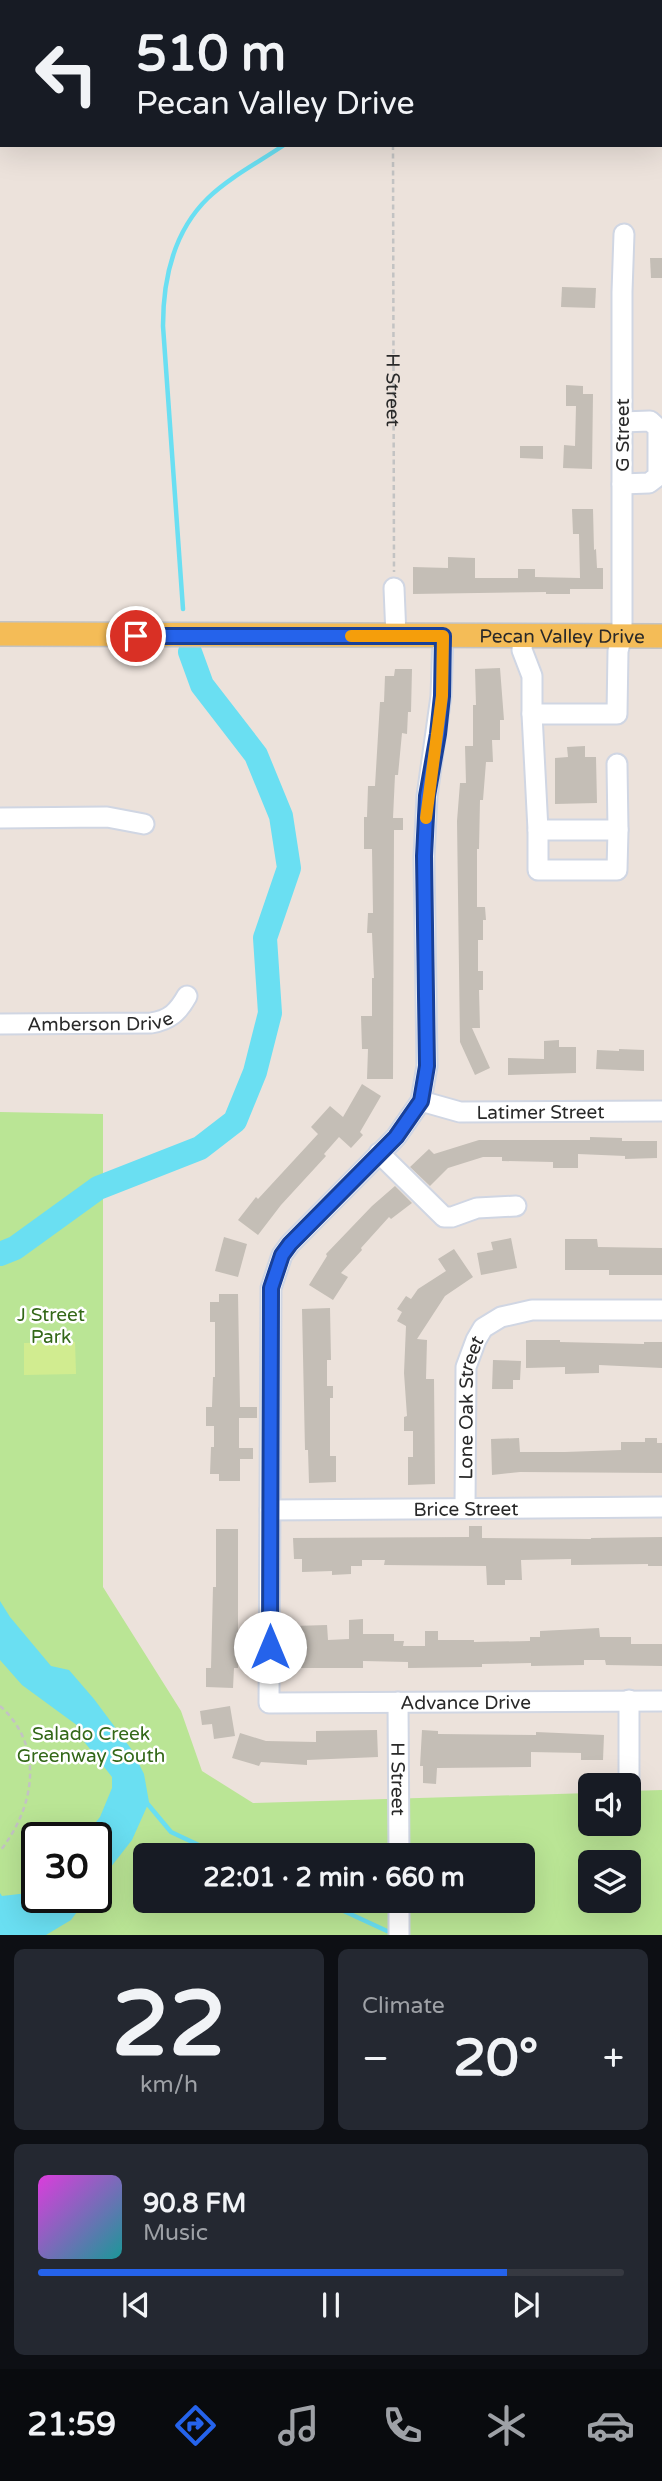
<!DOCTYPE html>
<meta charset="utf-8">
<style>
body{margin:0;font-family:"Varela Round",sans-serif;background:#242831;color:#f1f3f6;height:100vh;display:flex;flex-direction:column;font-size:26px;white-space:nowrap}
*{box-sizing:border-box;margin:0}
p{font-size:23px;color:#9ea1a6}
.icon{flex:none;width:38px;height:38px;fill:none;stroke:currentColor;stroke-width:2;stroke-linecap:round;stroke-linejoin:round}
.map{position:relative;height:1935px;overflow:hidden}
.drawer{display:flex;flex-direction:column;gap:14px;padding:14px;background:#0d0f14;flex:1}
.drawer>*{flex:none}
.hud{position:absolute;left:0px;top:0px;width:663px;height:147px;box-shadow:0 7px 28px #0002;background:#171b24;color:#f1f3f6;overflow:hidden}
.tools{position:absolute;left:578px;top:1773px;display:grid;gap:14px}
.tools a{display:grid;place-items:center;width:63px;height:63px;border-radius:10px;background:#171b24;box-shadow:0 7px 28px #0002;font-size:35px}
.speed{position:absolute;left:21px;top:1822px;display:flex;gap:14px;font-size:35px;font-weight:700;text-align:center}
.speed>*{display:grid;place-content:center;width:91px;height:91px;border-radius:50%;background:#171b24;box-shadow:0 7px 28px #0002;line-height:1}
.speed .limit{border:4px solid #111;border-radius:10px;background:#fff;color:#111}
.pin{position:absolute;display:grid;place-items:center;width:60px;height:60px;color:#fff;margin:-30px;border:4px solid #fff;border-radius:50%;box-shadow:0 2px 7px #0007}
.me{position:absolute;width:77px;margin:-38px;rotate:0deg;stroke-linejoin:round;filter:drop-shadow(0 0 5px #0008)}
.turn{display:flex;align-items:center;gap:24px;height:147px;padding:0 21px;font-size:32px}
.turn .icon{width:91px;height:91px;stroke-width:2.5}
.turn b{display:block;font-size:49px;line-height:60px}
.big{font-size:52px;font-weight:700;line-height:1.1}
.drawer .widget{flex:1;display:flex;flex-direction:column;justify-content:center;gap:10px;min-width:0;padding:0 24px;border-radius:10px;background:#242831}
.drawer .dial{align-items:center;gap:0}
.dial b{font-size:91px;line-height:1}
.song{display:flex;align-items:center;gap:21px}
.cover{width:84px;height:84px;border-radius:10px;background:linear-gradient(135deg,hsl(300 70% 55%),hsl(180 70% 35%))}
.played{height:7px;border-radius:4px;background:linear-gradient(90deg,#2563eb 80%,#363941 80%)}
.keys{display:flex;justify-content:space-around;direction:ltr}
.heat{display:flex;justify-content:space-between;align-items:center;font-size:38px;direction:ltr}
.drawer .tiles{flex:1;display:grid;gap:14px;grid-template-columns:1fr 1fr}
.widget:last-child{grid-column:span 2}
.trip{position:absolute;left:133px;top:1843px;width:402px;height:70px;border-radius:10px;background:#171b24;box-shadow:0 7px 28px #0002;font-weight:700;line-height:70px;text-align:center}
.dock{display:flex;height:112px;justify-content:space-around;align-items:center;background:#090b0e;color:#9ea1a6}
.dock .icon{width:49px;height:49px}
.dock .current{color:#2563eb}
.dock b{font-size:32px;color:#f1f3f6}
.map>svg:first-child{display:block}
.green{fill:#bae595;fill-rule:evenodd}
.pitch{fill:#d1ec90}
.water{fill:#6adff2}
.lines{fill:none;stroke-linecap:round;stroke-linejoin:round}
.stream{stroke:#6adff2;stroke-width:4.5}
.river{stroke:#6adff2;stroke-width:24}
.building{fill:#c4beb6}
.minor-casing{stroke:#d0d6e3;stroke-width:23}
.major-casing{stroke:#c3c3c3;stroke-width:26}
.path{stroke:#c3c3c3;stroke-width:2.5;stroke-dasharray:5 3.5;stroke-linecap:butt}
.minor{stroke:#fff;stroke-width:19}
.major{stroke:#f4bc57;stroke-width:23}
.route-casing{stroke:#184099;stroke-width:18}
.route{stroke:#2563eb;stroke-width:12}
.slow{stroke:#f59e0b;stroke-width:12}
.labels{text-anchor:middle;stroke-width:5;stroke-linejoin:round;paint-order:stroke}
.street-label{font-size:19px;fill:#292929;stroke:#fff}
.park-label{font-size:19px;fill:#336818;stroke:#fff}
</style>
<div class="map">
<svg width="662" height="1935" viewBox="0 0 662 1935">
<rect width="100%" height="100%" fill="#ece2db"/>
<!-- green -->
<path class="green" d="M 0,1112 L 103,1114 L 103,1587 L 181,1711 L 202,1771 L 253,1803 L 590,1793 L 590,1824 L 628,1824 L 628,1791 L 662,1790 L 662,1935 L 0,1935 ZM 37,1838 L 96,1838 L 96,1897 L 37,1897 ZM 145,1855 L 523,1855 L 523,1900 L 145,1900 ZM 590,1862 L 628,1862 L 628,1900 L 590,1900 Z"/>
<!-- pitch -->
<polygon class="pitch" points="75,1342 76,1374 24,1375 24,1343"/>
<!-- water -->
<g class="water">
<polygon points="0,1601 10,1617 51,1666 69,1670 94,1699 132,1750 144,1774 149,1802 132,1840 96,1886 96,1838 84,1837 100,1817 112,1788 112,1777 82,1739 78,1726 22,1685 0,1660"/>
<polygon points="37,1892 37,1897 88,1897 71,1920 46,1935 0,1935 0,1893 2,1896"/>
</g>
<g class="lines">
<!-- stream -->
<g class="stream">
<polyline points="498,2 501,0"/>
<path d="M 183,609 L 163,326 C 163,280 173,232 208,198 C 230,177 259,162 284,145"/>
<polyline points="146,1802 171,1832 220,1855"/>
<polyline points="320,1900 387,1931"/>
</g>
<!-- river -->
<polyline class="river" points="0,1254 15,1248 98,1188 200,1148 235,1121 255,1072 270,1013 265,938 289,868 281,816 256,755 202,685 190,652"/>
</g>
<!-- building -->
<g class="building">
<polygon points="650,258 662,258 662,278 651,278"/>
<polygon points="562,287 596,288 595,308 561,307"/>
<polygon points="566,385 583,386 583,394 593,394 592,469 563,468 564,445 575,446 576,406 566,406"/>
<polygon points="520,446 543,446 543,459 520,458"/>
<polygon points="572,509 593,509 594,550 596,549 597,568 603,568 603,589 570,589 570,594 546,594 546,592 413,594 413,567 448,568 448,557 475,558 475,578 518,578 518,569 535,569 535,577 580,578 579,534 573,534"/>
<polygon points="500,668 504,720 500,720 500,740 492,740 493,762 486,762 483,800 480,800 479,849 477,849 477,907 485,907 486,920 483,920 483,940 478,940 478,971 483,971 483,990 479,990 480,1028 472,1028 490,1068 475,1075 460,1042 457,821 460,783 466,783 465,746 473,746 473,705 476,705 475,669"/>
<polygon points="395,669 412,669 411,712 408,712 407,734 402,733 398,775 395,775 393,818 403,818 403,830 394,830 393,1079 367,1079 368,1049 362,1049 361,1016 372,1016 372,978 374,978 372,933 367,933 368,913 373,913 372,849 364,849 364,817 367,817 368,786 375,786 380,702 384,702 385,676 394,676"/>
<polygon points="585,746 585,757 596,757 597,803 555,804 555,758 568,757 567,747"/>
<polygon points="559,1040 559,1047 576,1047 576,1073 508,1075 508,1058 544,1059 544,1041"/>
<polygon points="619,1049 644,1050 644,1071 596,1069 597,1050 619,1051"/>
<polygon points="362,1084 381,1096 360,1132 363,1135 351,1148 339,1137 324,1154 326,1156 281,1205 258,1235 238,1220 256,1197 258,1199 318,1134 311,1127 330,1106 343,1117"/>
<polygon points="590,1137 622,1138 622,1141 657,1141 657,1158 625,1159 625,1156 578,1154 578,1168 553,1168 553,1162 502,1161 502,1157 483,1157 448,1168 430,1186 410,1167 429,1149 434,1154 479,1140 590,1140"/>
<polygon points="395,1186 412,1203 391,1219 389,1217 361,1248 362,1250 341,1273 348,1277 333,1300 309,1285 327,1256 326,1254 372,1206"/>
<polygon points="224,1237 247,1244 238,1277 215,1271"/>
<polygon points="511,1238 517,1268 481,1275 477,1253 493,1250 491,1242"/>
<polygon points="565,1239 597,1239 598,1247 662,1248 662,1275 609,1275 609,1270 565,1270"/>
<polygon points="454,1249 473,1277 445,1296 417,1339 427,1340 426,1379 434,1379 435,1484 408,1485 408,1457 413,1457 413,1431 404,1431 404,1417 407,1416 404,1373 406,1326 397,1321 402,1312 397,1309 406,1296 411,1299 418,1289 446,1271 438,1259"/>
<polygon points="219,1294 238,1294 240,1407 257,1407 257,1418 239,1418 239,1448 253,1448 253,1459 240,1459 240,1481 219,1481 219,1474 210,1474 211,1447 214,1447 214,1426 206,1426 206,1407 212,1407 213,1377 215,1377 215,1322 210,1322 210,1302 219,1302"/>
<polygon points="330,1308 331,1360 327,1360 327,1386 333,1386 333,1398 330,1398 330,1456 336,1456 336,1482 309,1483 308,1450 305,1450 302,1309"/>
<polygon points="526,1340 560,1340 560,1342 644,1344 644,1342 662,1342 662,1368 599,1365 599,1373 565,1374 565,1367 526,1368"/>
<polygon points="493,1360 521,1361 520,1380 513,1380 513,1389 492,1389"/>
<polygon points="519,1438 520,1452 565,1452 621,1450 621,1442 645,1442 645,1438 657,1438 657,1443 662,1443 662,1473 520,1472 492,1475 491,1439"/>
<polygon points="469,1526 482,1526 482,1538 591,1539 591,1538 662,1537 662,1566 648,1566 648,1564 571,1565 571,1559 521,1560 522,1580 505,1580 505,1585 487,1585 486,1566 384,1565 385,1560 362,1560 362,1566 351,1566 351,1574 332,1575 332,1571 302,1572 302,1559 294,1559 293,1538 469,1537"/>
<polygon points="216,1529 238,1529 238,1668 234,1668 233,1688 206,1687 206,1668 211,1668 213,1587 216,1587"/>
<polygon points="363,1619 363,1634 394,1634 394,1641 404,1641 403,1646 425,1646 425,1631 438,1631 438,1640 474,1640 474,1642 530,1641 530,1637 540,1637 540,1631 599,1628 600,1637 631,1637 631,1644 662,1644 662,1666 606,1665 605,1660 584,1660 584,1665 531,1666 531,1663 482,1664 482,1667 408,1668 408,1662 363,1661 363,1668 295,1668 294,1626 327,1625 328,1640 349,1639 349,1620"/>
<polygon points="230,1706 235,1736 214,1739 212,1724 202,1725 200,1711"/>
<polygon points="377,1730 378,1757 307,1760 307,1765 261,1762 259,1766 232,1758 240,1733 266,1741 316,1742 316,1731"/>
<polygon points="422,1730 438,1731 438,1734 536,1735 536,1732 604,1735 603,1760 581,1760 581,1753 531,1752 531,1767 437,1768 436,1784 423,1783 423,1766 420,1766"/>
</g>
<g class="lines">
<defs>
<g id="minor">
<polyline points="182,2 182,0"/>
<polyline points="622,422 650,421 658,428 658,476 649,483 622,484"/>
<polyline points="394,588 396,636"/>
<path id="s2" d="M 443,636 L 441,696 L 427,796 L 424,857 L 427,1066 L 421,1101 L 396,1137 L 290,1244 L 282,1255 L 271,1288 L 269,1703 L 662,1701"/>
<polyline points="523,636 522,650 532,676 532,714 617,714 618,651 622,636 622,292 624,234"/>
<polyline points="532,714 538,830 618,830 617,764"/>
<polyline points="0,818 107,817 144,824"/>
<polyline points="538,830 538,870 617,870 618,830"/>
<path id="s3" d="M 0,1024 L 151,1023 C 170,1020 178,1012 187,996"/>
<path id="s4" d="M 421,1101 L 460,1112 L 662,1111"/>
<polyline points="379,1153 444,1217 452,1217 477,1208 516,1206"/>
<path id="s5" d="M 465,1507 L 466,1367 L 476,1340 L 483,1328 L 501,1317 L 532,1310 L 662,1310"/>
<path id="s6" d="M 270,1510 L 662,1507"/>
<path id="s7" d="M 398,1702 L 399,1855"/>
<polyline points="629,1801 629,1700"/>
<polyline points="399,1900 399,1935"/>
</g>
<g id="major">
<path id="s8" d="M 0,634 L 662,636"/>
</g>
</defs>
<!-- minor casing -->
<use href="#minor" class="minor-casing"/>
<!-- major casing -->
<use href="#major" class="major-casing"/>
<!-- path -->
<g class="path">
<path id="s1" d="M 393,145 L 394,572"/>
<path d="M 0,1706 C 45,1746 35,1807 0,1851"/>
</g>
<!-- minor -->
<use href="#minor" class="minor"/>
<!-- major -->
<use href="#major" class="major"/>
</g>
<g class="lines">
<defs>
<polyline id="route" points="136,636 443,636 442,696 438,734 427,796 424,856 427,1066 421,1101 396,1137 290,1244 282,1255 271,1288 270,1647"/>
</defs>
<!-- route casing -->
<use href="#route" class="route-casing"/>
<!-- route -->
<use href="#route" class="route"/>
<!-- slow -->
<polyline class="slow" points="351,636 443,636 442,696 426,818"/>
</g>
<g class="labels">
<!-- street labels -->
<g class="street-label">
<text dy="7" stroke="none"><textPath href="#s1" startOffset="245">H Street</textPath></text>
<text transform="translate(622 435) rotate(-90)" y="7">G Street</text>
<text dy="7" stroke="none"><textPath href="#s8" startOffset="562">Pecan Valley Drive</textPath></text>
<text dy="7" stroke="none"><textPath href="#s3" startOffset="100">Amberson Drive</textPath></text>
<text dy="7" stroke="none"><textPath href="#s4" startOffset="121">Latimer Street</textPath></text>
<text dy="7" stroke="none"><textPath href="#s5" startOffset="100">Lone Oak Street</textPath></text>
<text dy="7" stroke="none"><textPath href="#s6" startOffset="196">Brice Street</textPath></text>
<text dy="7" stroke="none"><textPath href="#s2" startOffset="1321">Advance Drive</textPath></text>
<text dy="7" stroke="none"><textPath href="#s7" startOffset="77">H Street</textPath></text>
</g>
<!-- park labels -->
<g class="park-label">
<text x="51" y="1321">J Street<tspan x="51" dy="22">Park</tspan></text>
<text x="91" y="1740">Salado Creek<tspan x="91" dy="22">Greenway South</tspan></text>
</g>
</g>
</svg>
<div class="tools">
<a><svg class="icon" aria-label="sound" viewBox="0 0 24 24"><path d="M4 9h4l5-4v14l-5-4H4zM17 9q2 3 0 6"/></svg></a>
<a><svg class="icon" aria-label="layers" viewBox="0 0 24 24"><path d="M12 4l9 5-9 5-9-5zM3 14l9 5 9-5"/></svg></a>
</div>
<div class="speed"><div class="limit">30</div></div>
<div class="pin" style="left:136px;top:636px;background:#d93025"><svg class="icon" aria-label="arrive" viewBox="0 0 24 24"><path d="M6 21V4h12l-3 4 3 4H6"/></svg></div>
<svg class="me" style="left:270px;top:1647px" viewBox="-20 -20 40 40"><circle r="19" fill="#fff"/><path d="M0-13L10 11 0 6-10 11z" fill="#2563eb"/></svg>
<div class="trip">22:01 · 2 min · 660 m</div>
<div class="hud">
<div class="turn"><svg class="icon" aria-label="left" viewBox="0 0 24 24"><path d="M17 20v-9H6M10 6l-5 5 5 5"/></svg><div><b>510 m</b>Pecan Valley Drive</div></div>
</div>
</div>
<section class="drawer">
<div class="tiles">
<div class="widget dial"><b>22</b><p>km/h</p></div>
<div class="widget"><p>Climate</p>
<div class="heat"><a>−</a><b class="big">20°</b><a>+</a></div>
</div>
<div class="widget">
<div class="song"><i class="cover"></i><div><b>90.8 FM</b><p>Music</p></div></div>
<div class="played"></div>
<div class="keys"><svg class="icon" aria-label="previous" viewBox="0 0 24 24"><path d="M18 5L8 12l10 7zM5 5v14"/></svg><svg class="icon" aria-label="pause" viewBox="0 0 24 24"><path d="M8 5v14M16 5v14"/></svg><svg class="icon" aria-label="next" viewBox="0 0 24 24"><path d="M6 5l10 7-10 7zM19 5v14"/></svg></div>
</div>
</div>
</section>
<nav class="dock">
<b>21:59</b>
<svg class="icon current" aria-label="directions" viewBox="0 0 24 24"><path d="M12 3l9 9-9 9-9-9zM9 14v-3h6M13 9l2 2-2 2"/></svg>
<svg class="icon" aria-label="music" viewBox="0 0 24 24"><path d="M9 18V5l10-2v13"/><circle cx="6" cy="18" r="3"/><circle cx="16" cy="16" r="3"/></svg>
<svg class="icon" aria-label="phone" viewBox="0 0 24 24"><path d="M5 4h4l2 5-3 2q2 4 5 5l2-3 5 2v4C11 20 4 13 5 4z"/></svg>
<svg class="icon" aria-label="climate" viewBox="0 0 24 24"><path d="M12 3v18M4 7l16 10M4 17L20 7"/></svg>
<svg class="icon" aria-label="car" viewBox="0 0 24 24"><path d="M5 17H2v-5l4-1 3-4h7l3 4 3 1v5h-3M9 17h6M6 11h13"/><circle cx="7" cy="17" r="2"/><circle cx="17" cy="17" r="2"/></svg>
</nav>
